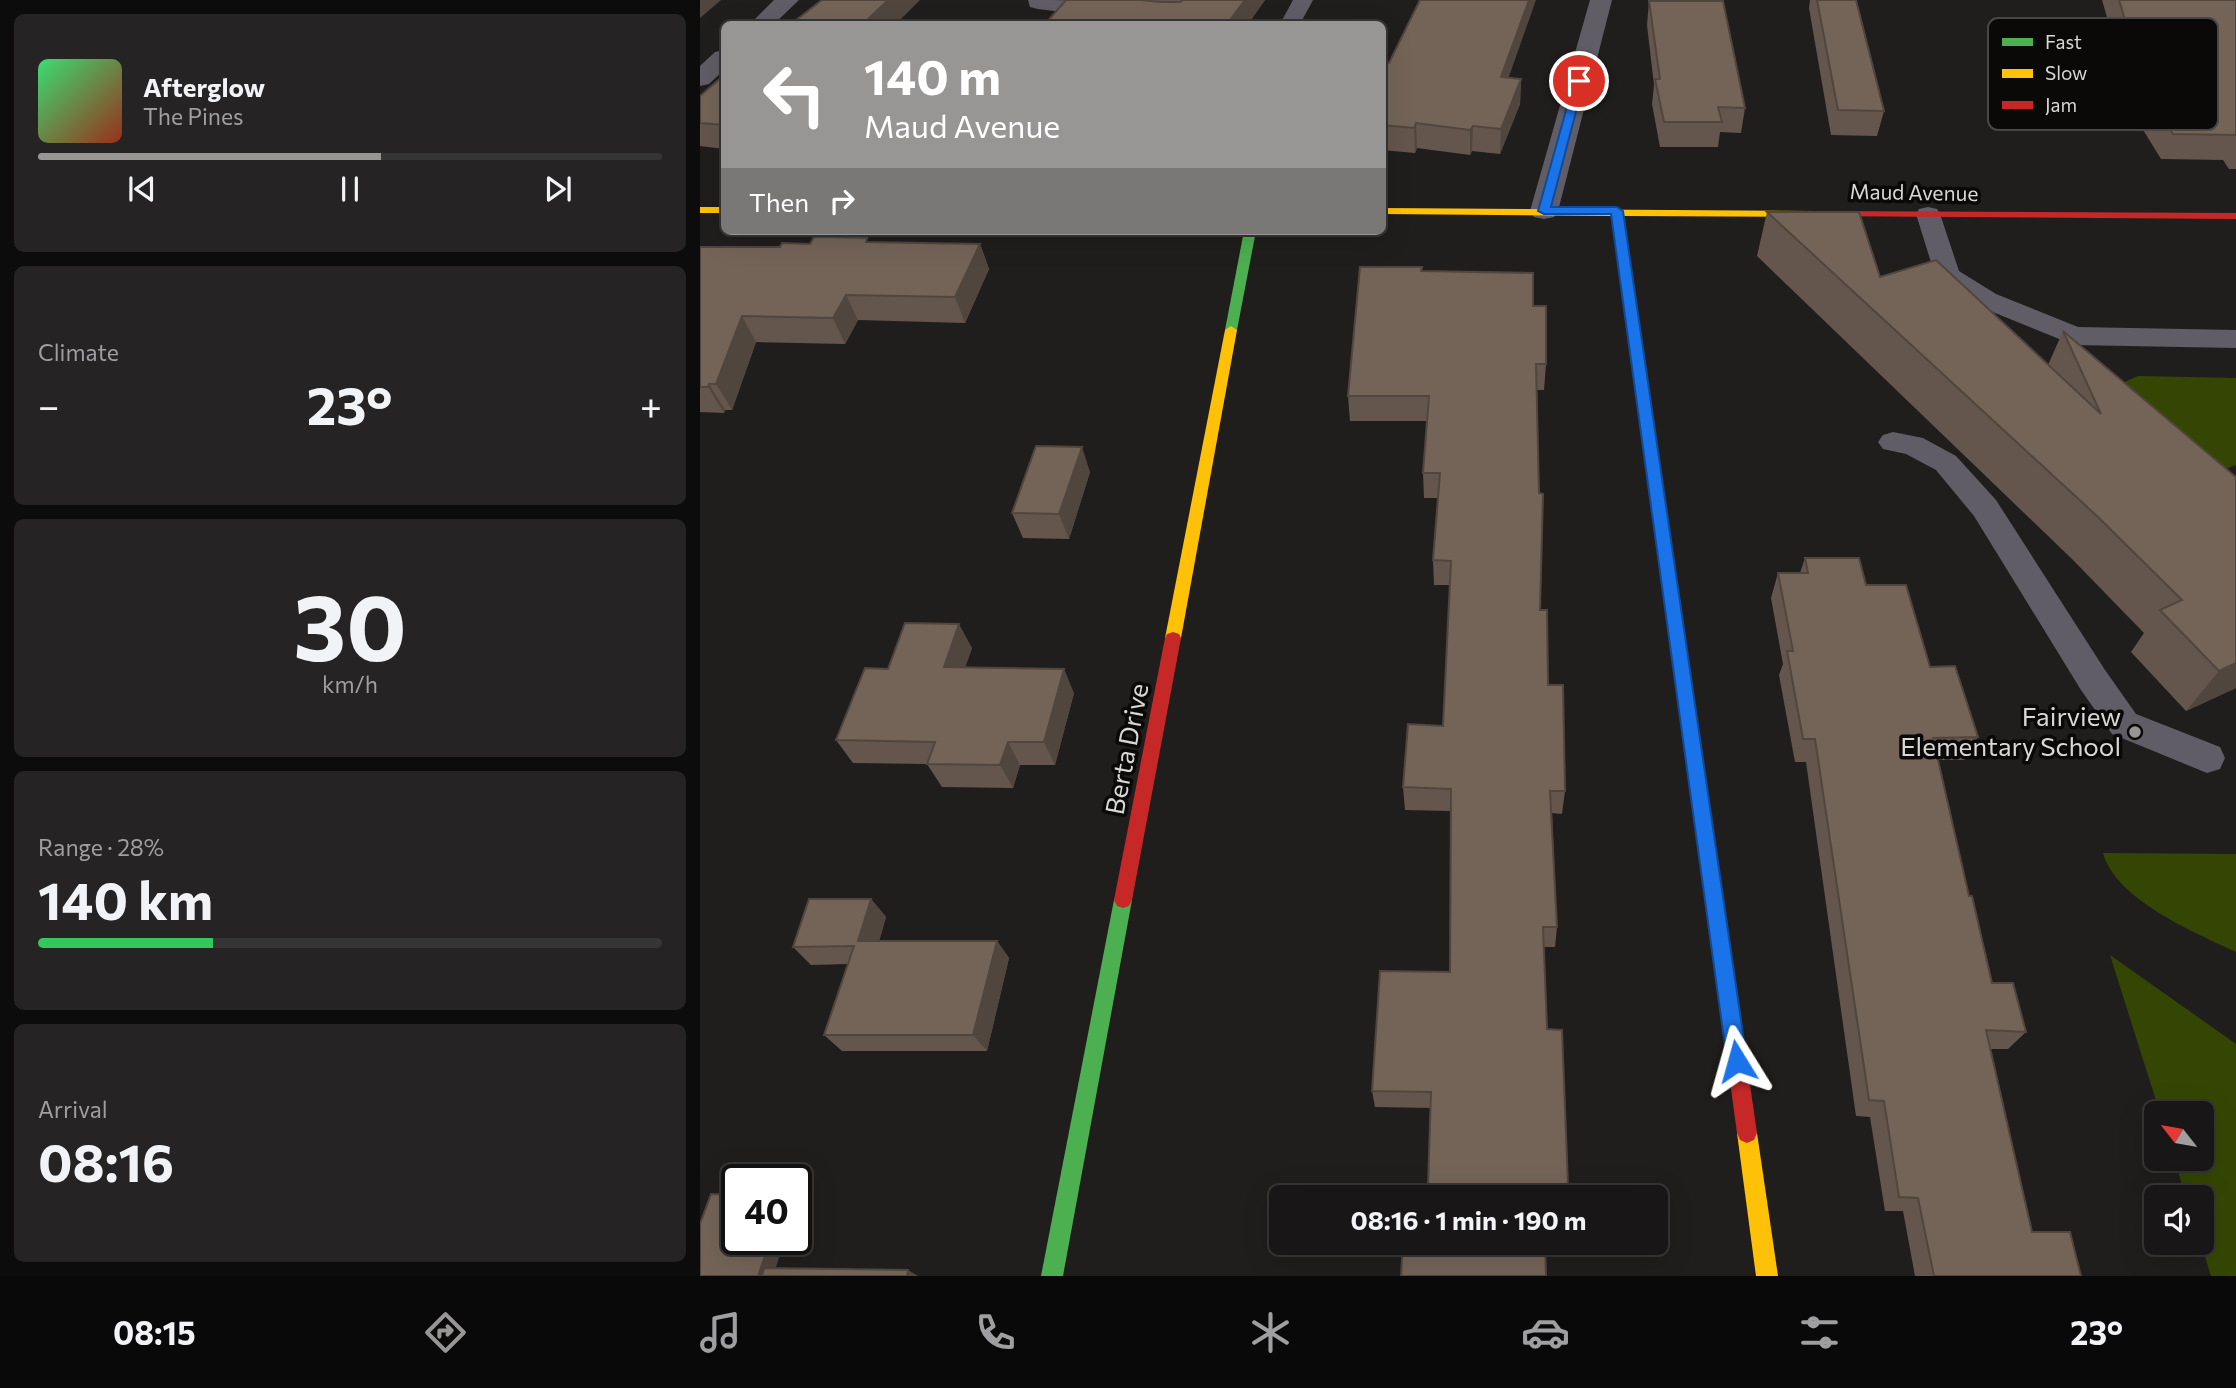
<!DOCTYPE html>
<meta charset="utf-8">
<style>
body{margin:0;font-family:Commissioner,sans-serif;background:#252323;color:#f1f3f6;height:100vh;display:flex;flex-direction:column;font-size:26px;white-space:nowrap}
*{box-sizing:border-box;margin:0}
p{font-size:23px;color:#9f9fa1}
.icon{flex:none;width:38px;height:38px;fill:none;stroke:currentColor;stroke-width:2;stroke-linecap:round;stroke-linejoin:round}
.map{position:relative;flex:1;overflow:hidden}
.side{display:flex;flex-direction:column;gap:14px;padding:14px;background:#0d0c0c;width:700px}
.side>*{flex:none}
.guide{position:absolute;left:21px;top:21px;width:665px;height:214px;border-radius:10px;box-shadow:0 7px 28px #0002,0 0 0 2px #363535;background:#989695;color:#fff;overflow:hidden}
.needle{width:46px;rotate:301deg}
.fabs{position:absolute;left:1444px;top:1101px;display:grid;gap:14px}
.fabs a{display:grid;place-items:center;width:70px;height:70px;border-radius:10px;background:#181616;box-shadow:0 7px 28px #0002,0 0 0 2px #363535;font-size:35px}
.speed{position:absolute;left:21px;top:1164px;display:flex;gap:14px;font-size:35px;font-weight:700;text-align:center}
.speed>*{display:grid;place-content:center;width:91px;height:91px;border-radius:50%;background:#181616;box-shadow:0 7px 28px #0002,0 0 0 2px #363535;line-height:1}
.speed .limit{border:4px solid #111;border-radius:10px;background:#fff;color:#111}
.pin{position:absolute;display:grid;place-items:center;width:60px;height:60px;color:#fff;margin:-30px;border:4px solid #fff;border-radius:50%;box-shadow:0 2px 7px #0007}
.me{position:absolute;width:77px;margin:-38px;rotate:352deg;stroke-linejoin:round;filter:drop-shadow(0 0 5px #0008)}
.turn{display:flex;align-items:center;gap:24px;height:147px;padding:0 28px;font-size:32px}
.turn .icon{width:91px;height:91px;stroke-width:2.5}
.turn b{display:block;font-size:49px;line-height:60px}
.then{display:flex;align-items:center;height:66px;padding:0 28px;background:#0003;gap:14px;font-size:26px}
.big{font-size:52px;font-weight:700;line-height:1.1}
.side .card{flex:1;display:flex;flex-direction:column;justify-content:center;gap:10px;min-width:0;padding:0 24px;border-radius:10px;background:#252323}
.side .dial{align-items:center;gap:0}
.dial b{font-size:91px;line-height:1}
.song{display:flex;align-items:center;gap:21px}
.cover{width:84px;height:84px;border-radius:10px;background:linear-gradient(135deg,hsl(140 70% 55%),hsl(10 70% 35%))}
.played{height:7px;border-radius:4px;background:linear-gradient(90deg,#989695 55%,#363535 55%)}
.keys{display:flex;justify-content:space-around;direction:ltr}
.heat{display:flex;justify-content:space-between;align-items:center;font-size:38px;direction:ltr}
.charge{height:10px;border-radius:5px;background:linear-gradient(90deg,#34c759 28%,#363535 0)}
.trip{position:absolute;left:569px;top:1185px;width:399px;height:70px;border-radius:10px;background:#181616;box-shadow:0 7px 28px #0002,0 0 0 2px #363535;font-weight:700;line-height:70px;text-align:center}
.tab-bar{display:flex;height:112px;justify-content:space-around;align-items:center;background:#0a0909;color:#9f9fa1}
.tab-bar .icon{width:49px;height:49px}
.tab-bar .selected{color:#989695}
.tab-bar b{font-size:32px;color:#f1f3f6}
main{display:flex;flex:1;min-height:0}
.map>svg:first-child{display:block}
.green{fill:#354604}
.lines{fill:none;stroke-linecap:round;stroke-linejoin:round}
.lane{fill:#615d67;fill-rule:evenodd}
.street{fill:#615d67;fill-rule:evenodd}
.fast{fill:#4caf50;fill-rule:evenodd}
.slow{fill:#ffc107;fill-rule:evenodd}
.jam{fill:#c62828;fill-rule:evenodd}
.wall{fill:#64564c}
.shaded-wall{fill:#51463e}
.building{fill:#746458;stroke:#51463e;stroke-width:2}
.route{fill:#1a73e8;stroke:#114b97;stroke-width:2}
.poi-dot{fill:#989695;stroke:#0a0908;stroke-width:2.5}
.labels{text-anchor:middle;stroke-width:7;stroke-linejoin:round;paint-order:stroke}
.far-street-label{font-size:21px;fill:#d9d7d6;stroke:#0a0908}
.poi-label{font-size:26px;fill:#d9d7d6;stroke:#0a0908;text-anchor:end}
.street-label{font-size:26px;fill:#d9d7d6;stroke:#0a0908}
.key{fill:#0a0908;stroke:#484746;stroke-width:2}
.key-label{font-size:19px;fill:#d9d7d6}
</style>
<main>
<section class="side">
<div class="card">
<div class="song"><i class="cover"></i><div><b>Afterglow</b><p>The Pines</p></div></div>
<div class="played"></div>
<div class="keys"><svg class="icon" aria-label="previous" viewBox="0 0 24 24"><path d="M18 5L8 12l10 7zM5 5v14"/></svg><svg class="icon" aria-label="pause" viewBox="0 0 24 24"><path d="M8 5v14M16 5v14"/></svg><svg class="icon" aria-label="next" viewBox="0 0 24 24"><path d="M6 5l10 7-10 7zM19 5v14"/></svg></div>
</div>
<div class="card"><p>Climate</p>
<div class="heat"><a>−</a><b class="big">23°</b><a>+</a></div>
</div>
<div class="card dial"><b>30</b><p>km/h</p></div>
<div class="card"><p>Range · 28%</p><b class="big">140 km</b><div class="charge"></div></div>
<div class="card"><p>Arrival</p><b class="big">08:16</b></div>
</section>
<div class="map">
<svg width="1536" height="1276" viewBox="0 0 1536 1276">
<rect width="100%" height="100%" fill="#201e1d"/>
<!-- green -->
<g class="green">
<polygon points="1438,376 1536,378 1536,465 1513,474 1407,390"/>
<path d="M 1403,853 L 1536,854 L 1536,952 C 1494,932 1416,900 1403,853 Z"/>
<polygon points="1410,955 1536,1044 1536,1276 1511,1276 1501,1243 1502,1197 1486,1197 1474,1159 1502,1158 1502,1113 1460,1113"/>
</g>
<g class="lines">
<!-- lane -->
<g class="lane">
<polygon points="593,0 613,0 600,24 580,24"/>
<polygon points="1228,207 1237,209 1240,214 1259,271 1296,294 1378,327 1536,330 1536,348 1374,345 1278,306 1239,280 1235,275 1216,214 1219,209"/>
<polygon points="1193,432 1223,438 1256,456 1296,500 1405,670 1436,714 1520,747 1525,758 1520,769 1507,773 1412,734 1381,690 1274,516 1236,470 1206,454 1183,449 1178,442 1183,435"/>
</g>
<!-- street -->
<g class="street">
<polygon points="74,0 99,0 74,24 50,24"/>
<path d="M 328,0 C 359,0 391,0 421,6 L 425,11 L 421,16 L 413,18 L 338,9 L 330,7 Z"/>
<polygon points="890,0 912,0 858,211 854,217 844,219 834,217 830,211"/>
<polygon points="24,50 24,70 9,84 0,86 0,66 15,52"/>
</g>
<!-- fast -->
<g class="fast">
<polygon points="544,231 556,231 537,330 531,334 525,330"/>
<polygon points="423,892 429,894 432,900 363,1276 341,1276 414,900 417,894"/>
</g>
<!-- slow -->
<g class="slow">
<rect x="0" y="207" width="24" height="6"/>
<polygon points="682,208 1115,211 1121,214 1115,217 923,216 1001,748 999,753 993,755 987,753 985,748 912,216 682,214"/>
<polygon points="531,326 537,330 481,638 479,642 467,642 465,638 525,330"/>
<polygon points="1047,1123 1054,1126 1057,1133 1078,1276 1056,1276 1037,1133 1040,1126"/>
</g>
<!-- jam -->
<g class="jam">
<polygon points="1115,211 1536,213 1536,219 1111,216 1111,212"/>
<polygon points="473,632 479,634 481,638 432,900 429,906 423,908 417,906 414,900 465,638 467,634"/>
<polygon points="993,741 999,743 1001,748 1057,1133 1054,1140 1047,1143 1040,1140 1037,1133 985,748 987,743"/>
</g>
</g>
<!-- wall -->
<g class="wall">
<polygon points="366,0 565,0 548,24"/>
<polygon points="1110,0 1156,0 1184,111 1177,136 1131,135 1109,8"/>
<polygon points="1402,0 1536,0 1536,169 1529,169 1523,160 1461,159 1437,120"/>
<polygon points="949,1 1045,108 1041,133 1020,132 1018,147 960,147 952,104 954,85 947,25"/>
<polygon points="682,62 821,79 820,104 800,154 772,151 770,155 717,148 715,153 682,150"/>
<polygon points="24,75 24,149 0,146 0,96"/>
<polygon points="1067,212 1180,277 1348,365 1363,331 1536,688 1486,711 1431,652 1444,633 1373,560 1057,256"/>
<polygon points="169,242 280,244 289,269 265,323 158,320 145,344 56,342 32,410 25,410 24,413 0,412 0,247 80,247 110,244"/>
<polygon points="722,271 833,306 846,364 844,390 836,390 840,610 848,685 865,791 862,814 852,813 857,927 855,947 844,947 847,1029 868,1186 865,1197 706,1197 728,1186 731,1108 675,1107 672,1091 750,972 751,811 705,810 703,787 743,726 750,585 734,585 733,560 738,498 724,498 723,473 727,421 650,421 648,396"/>
<polygon points="390,472 369,539 323,538 312,513"/>
<polygon points="1105,558 1166,585 1230,667 1278,737 1265,760 1238,760 1269,896 1292,983 1326,1032 1308,1049 1290,1049 1332,1232 1381,1276 1215,1276 1203,1211 1185,1211 1170,1117 1156,1116 1106,762 1095,762 1079,675 1083,664 1071,598 1078,573 1100,573"/>
<polygon points="272,648 265,667 374,693 355,765 320,765 313,788 242,787 227,764 153,763 136,740 188,669"/>
<polygon points="171,899 186,917 179,941 297,941 309,958 287,1051 142,1051 124,1035 148,964 111,965 93,947"/>
</g>
<!-- shaded-wall -->
<g class="shaded-wall">
<polygon points="0,0 21,0 0,18"/>
<polygon points="188,0 220,0 196,24 163,24"/>
<polygon points="545,0 565,0 548,24 527,24"/>
<polygon points="829,0 836,0 800,102 801,77"/>
<polygon points="821,79 820,104 800,154 801,129"/>
<polygon points="716,123 717,148 715,153 714,128"/>
<polygon points="773,126 772,151 770,155 770,130"/>
<polygon points="280,244 289,269 265,323 255,297"/>
<polygon points="146,295 158,320 145,344 133,318"/>
<polygon points="42,316 56,342 32,410 16,384"/>
<polygon points="9,384 25,410 24,413 8,387"/>
<polygon points="382,447 390,472 369,539 359,514"/>
<polygon points="259,624 272,648 257,691 244,667"/>
<polygon points="1536,663 1536,688 1486,711 1519,671"/>
<polygon points="364,669 374,693 355,765 344,742"/>
<polygon points="308,742 320,765 313,788 300,765"/>
<polygon points="171,899 186,917 174,959 158,941"/>
<polygon points="297,941 309,958 287,1051 273,1035"/>
<polygon points="71,1239 85,1239 73,1276 58,1276"/>
<polygon points="208,1270 218,1276 207,1276"/>
</g>
<!-- building -->
<g class="building">
<polygon points="122,0 188,0 163,24 91,24"/>
<polygon points="366,0 440,0 461,2 480,2 483,0 545,0 527,24 345,24"/>
<polygon points="720,0 829,0 801,77 821,79 801,129 773,126 770,130 716,123 714,128 682,125 682,62 689,63"/>
<polygon points="1117,0 1156,0 1184,111 1138,110"/>
<polygon points="1419,0 1536,0 1536,135 1473,134 1448,95"/>
<polygon points="949,1 1023,1 1045,108 1018,107 1022,122 964,122 955,79 960,79"/>
<polygon points="24,75 24,125 0,123 0,96"/>
<polygon points="1067,212 1159,212 1180,277 1236,260 1401,414 1363,331 1536,477 1536,663 1519,671 1460,610 1482,600 1398,517"/>
<polygon points="114,237 167,238 166,242 280,244 255,297 146,295 133,318 42,316 16,384 9,384 8,387 0,387 0,247 80,247 82,243 110,244"/>
<polygon points="660,267 722,267 721,271 833,273 833,306 846,306 846,364 836,364 839,493 843,494 840,610 847,610 848,685 863,685 865,791 850,791 857,927 843,927 847,1029 862,1030 868,1186 844,1186 845,1197 706,1197 706,1186 728,1186 731,1092 672,1091 680,971 750,972 751,789 703,787 708,724 743,726 751,561 733,560 740,473 723,473 729,396 648,396"/>
<polygon points="336,446 382,447 359,514 312,513"/>
<polygon points="1105,558 1159,558 1166,585 1206,585 1230,667 1255,666 1278,737 1233,738 1269,896 1272,896 1292,983 1313,983 1326,1032 1286,1030 1332,1232 1370,1232 1381,1276 1234,1276 1218,1198 1199,1197 1184,1101 1169,1100 1115,739 1103,739 1087,651 1093,651 1078,573 1108,573"/>
<polygon points="205,623 259,624 244,667 364,669 344,742 308,742 300,765 227,764 235,742 136,740 165,668 188,669"/>
<polygon points="109,899 171,899 158,941 297,941 273,1035 124,1035 154,946 93,947"/>
<polygon points="11,1194 37,1195 37,1239 71,1239 58,1276 0,1276 0,1224"/>
<polygon points="703,1242 845,1242 846,1276 701,1276"/>
<polygon points="64,1268 208,1270 207,1276 62,1276"/>
</g>
<!-- route -->
<polygon class="route" points="875,78 884,81 851,207 917,207 923,211 1047,1061 1044,1068 1037,1071 1030,1068 1027,1061 911,214 844,214 838,211"/>
<!-- markers -->
<circle class="poi-dot" cx="1435" cy="732" r="7"/>
<g class="labels">
<!-- far-street labels -->
<g class="far-street-label">
<text transform="translate(1214 193) rotate(1)" y="7">Maud Avenue</text>
</g>
<!-- poi labels -->
<g class="poi-label">
<text x="1421" y="726">Fairview<tspan x="1421" dy="30">Elementary School</tspan></text>
</g>
<!-- street labels -->
<g class="street-label">
<text transform="translate(427 749) rotate(-79)" y="9">Berta Drive</text>
</g>
</g>
<!-- legend -->
<rect x="1288" y="18" width="230" height="112" rx="10" class="key"/>
<rect x="1302" y="38" width="31" height="8" fill="#4caf50"/>
<rect x="1302" y="69" width="31" height="9" fill="#ffc107"/>
<rect x="1302" y="101" width="31" height="8" fill="#c62828"/>
<g class="key-label">
<text x="1345" y="49">Fast</text>
<text x="1345" y="80">Slow</text>
<text x="1345" y="112">Jam</text>
</g>
</svg>
<div class="fabs">
<a><svg class="needle" viewBox="-14 -14 28 28"><path d="M0-13l5 13h-10z" fill="#e53935"/><path d="M0 13l5-13h-10z" fill="#9f9fa1"/></svg></a>
<a><svg class="icon" aria-label="sound" viewBox="0 0 24 24"><path d="M4 9h4l5-4v14l-5-4H4zM17 9q2 3 0 6"/></svg></a>
</div>
<div class="speed"><div class="limit">40</div></div>
<div class="pin" style="left:879px;top:81px;background:#d93025"><svg class="icon" aria-label="arrive" viewBox="0 0 24 24"><path d="M6 21V4h12l-3 4 3 4H6"/></svg></div>
<svg class="me" style="left:1037px;top:1061px" viewBox="-20 -20 40 40"><path d="M0-17L14 15 0 8-14 15z" fill="#1a73e8" stroke="#fff" stroke-width="4"/></svg>
<div class="trip">08:16 · 1 min · 190 m</div>
<div class="guide">
<div class="turn"><svg class="icon" aria-label="left" viewBox="0 0 24 24"><path d="M17 20v-9H6M10 6l-5 5 5 5"/></svg><div><b>140 m</b>Maud Avenue</div></div>
<div class="then">Then<svg class="icon" aria-label="right" viewBox="0 0 24 24"><path d="M7 20v-9h11M14 6l5 5-5 5"/></svg></div>
</div>
</div>
</main>
<nav class="tab-bar">
<b>08:15</b>
<svg class="icon selected" aria-label="directions" viewBox="0 0 24 24"><path d="M12 3l9 9-9 9-9-9zM9 14v-3h6M13 9l2 2-2 2"/></svg>
<svg class="icon" aria-label="music" viewBox="0 0 24 24"><path d="M9 18V5l10-2v13"/><circle cx="6" cy="18" r="3"/><circle cx="16" cy="16" r="3"/></svg>
<svg class="icon" aria-label="phone" viewBox="0 0 24 24"><path d="M5 4h4l2 5-3 2q2 4 5 5l2-3 5 2v4C11 20 4 13 5 4z"/></svg>
<svg class="icon" aria-label="climate" viewBox="0 0 24 24"><path d="M12 3v18M4 7l16 10M4 17L20 7"/></svg>
<svg class="icon" aria-label="car" viewBox="0 0 24 24"><path d="M5 17H2v-5l4-1 3-4h7l3 4 3 1v5h-3M9 17h6M6 11h13"/><circle cx="7" cy="17" r="2"/><circle cx="17" cy="17" r="2"/></svg>
<svg class="icon" aria-label="filters" viewBox="0 0 24 24"><path d="M4 7h16M4 17h16"/><circle cx="9" cy="7" r="2"/><circle cx="15" cy="17" r="2"/></svg>
<b>23°</b>
</nav>
